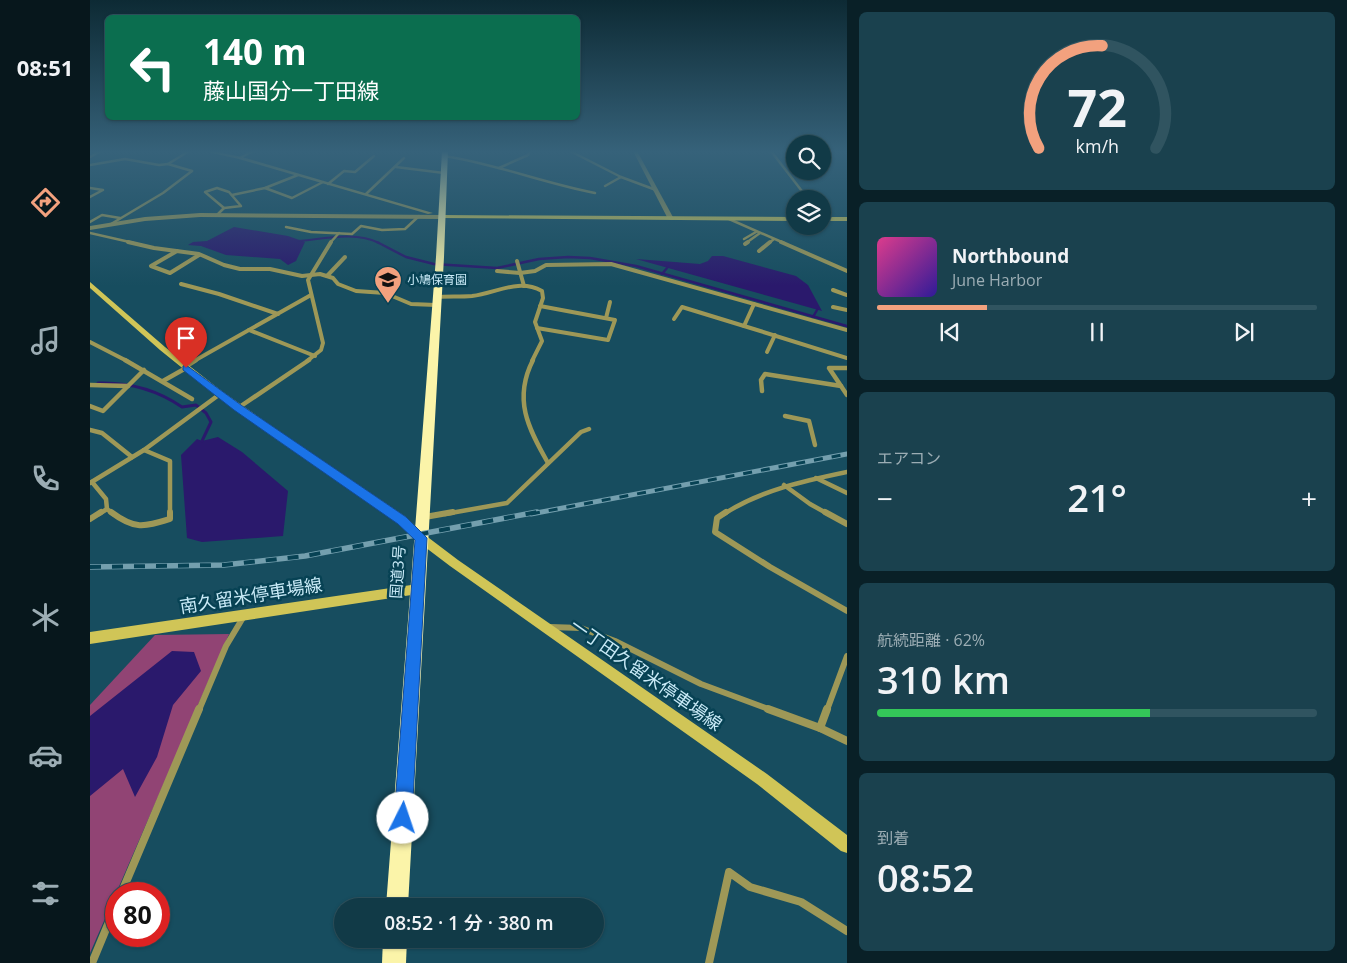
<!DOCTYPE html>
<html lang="ja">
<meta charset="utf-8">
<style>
body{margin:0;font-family:"Open Sans","Noto Sans JP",sans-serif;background:#1a414e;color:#f1f3f6;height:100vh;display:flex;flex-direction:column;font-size:19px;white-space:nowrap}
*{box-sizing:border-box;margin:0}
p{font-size:16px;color:#9cadb4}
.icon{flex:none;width:28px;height:28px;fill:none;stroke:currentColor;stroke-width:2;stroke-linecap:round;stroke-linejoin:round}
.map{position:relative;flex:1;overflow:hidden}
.side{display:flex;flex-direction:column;gap:12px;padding:12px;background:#092027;width:500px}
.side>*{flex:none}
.top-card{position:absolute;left:15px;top:15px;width:475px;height:105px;border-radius:8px;box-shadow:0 1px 4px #0004,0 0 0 1px #305460;background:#0b6e4f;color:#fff;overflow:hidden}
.tools{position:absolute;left:696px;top:135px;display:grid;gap:10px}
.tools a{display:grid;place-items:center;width:45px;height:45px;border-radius:50%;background:#113a47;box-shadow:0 1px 4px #0004,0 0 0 1px #305460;font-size:25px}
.speed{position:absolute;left:15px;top:882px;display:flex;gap:10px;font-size:25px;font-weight:700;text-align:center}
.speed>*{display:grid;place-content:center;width:65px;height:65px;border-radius:50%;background:#113a47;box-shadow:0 1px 4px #0004,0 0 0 1px #305460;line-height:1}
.speed .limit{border:8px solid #d22;background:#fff;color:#111}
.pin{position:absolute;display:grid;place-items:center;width:42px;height:42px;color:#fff;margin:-51px -21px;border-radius:50% 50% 50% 0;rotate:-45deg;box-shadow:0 0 5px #0007}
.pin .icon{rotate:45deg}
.me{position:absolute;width:55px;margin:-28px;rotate:4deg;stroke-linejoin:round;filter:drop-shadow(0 0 4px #0008)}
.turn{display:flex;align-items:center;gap:18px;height:105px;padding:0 15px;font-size:22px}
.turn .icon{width:65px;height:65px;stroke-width:2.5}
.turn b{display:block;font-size:35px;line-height:42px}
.big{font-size:38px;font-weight:600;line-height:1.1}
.side .widget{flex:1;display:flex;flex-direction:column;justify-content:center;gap:8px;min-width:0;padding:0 18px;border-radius:8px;background:#1a414e}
.side .dial{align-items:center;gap:0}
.dial svg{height:130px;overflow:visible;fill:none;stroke:#305460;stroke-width:7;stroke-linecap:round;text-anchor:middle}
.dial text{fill:#f1f3f6;stroke:none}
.song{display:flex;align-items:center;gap:15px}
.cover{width:60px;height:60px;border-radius:8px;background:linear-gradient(135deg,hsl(330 70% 55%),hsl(250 70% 35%))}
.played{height:5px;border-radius:2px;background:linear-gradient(90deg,#f2a17e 25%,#305460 25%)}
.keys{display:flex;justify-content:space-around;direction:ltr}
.heat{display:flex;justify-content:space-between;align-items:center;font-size:28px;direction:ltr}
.charge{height:8px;border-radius:4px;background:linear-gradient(90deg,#34c759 62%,#305460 0)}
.trip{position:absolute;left:244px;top:898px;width:270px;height:50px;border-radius:25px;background:#113a47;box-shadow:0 1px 4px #0004,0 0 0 1px #305460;font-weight:600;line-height:50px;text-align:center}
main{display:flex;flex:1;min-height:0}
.menu{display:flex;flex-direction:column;width:90px;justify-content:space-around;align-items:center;background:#07171c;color:#9cadb4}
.menu .icon{width:35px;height:35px}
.menu .on{color:#f2a17e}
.menu b{font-size:22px;color:#f1f3f6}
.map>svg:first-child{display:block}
.green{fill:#914474}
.water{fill:#2a196c}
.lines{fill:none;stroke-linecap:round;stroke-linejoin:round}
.stream-far2{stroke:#2a196c;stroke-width:2}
.stream-far1{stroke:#2a196c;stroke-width:2.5}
.stream{stroke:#2a196c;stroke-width:3}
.minor-far4{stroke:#9e9857;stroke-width:2.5}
.minor-far3{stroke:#9e9857;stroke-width:4}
.minor-far2{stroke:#9e9857;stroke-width:4.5}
.minor-far1{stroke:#9e9857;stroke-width:6}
.minor{stroke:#9e9857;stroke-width:8}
.tertiary{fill:#9e9857;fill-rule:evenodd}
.secondary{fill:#d0c557;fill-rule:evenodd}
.trunk{fill:#fbf4a9;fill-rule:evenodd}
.rail-far1-casing{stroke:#749fae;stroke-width:5}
.rail-casing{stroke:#749fae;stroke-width:5.5}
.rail-far1{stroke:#074254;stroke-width:3;stroke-dasharray:9;stroke-linecap:butt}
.rail{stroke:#074254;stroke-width:4;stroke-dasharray:11;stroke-linecap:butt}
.route{fill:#1a73e8;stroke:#114b97}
.labels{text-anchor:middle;stroke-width:5;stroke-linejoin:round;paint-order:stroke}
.far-poi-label{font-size:12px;fill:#c9eaf7;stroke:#074254;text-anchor:start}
.street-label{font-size:15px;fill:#c9eaf7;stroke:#074254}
.near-street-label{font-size:18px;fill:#c9eaf7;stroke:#074254}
</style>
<main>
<nav class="menu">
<b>08:51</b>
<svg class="icon on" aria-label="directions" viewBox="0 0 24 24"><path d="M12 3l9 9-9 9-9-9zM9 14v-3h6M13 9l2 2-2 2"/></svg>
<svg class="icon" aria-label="music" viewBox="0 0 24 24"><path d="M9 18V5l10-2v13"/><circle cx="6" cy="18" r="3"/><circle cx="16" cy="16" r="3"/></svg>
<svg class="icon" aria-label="phone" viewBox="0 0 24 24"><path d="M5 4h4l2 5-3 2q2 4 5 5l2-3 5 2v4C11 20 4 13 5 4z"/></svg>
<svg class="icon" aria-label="climate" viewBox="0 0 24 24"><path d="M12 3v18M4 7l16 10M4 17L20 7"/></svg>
<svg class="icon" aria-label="car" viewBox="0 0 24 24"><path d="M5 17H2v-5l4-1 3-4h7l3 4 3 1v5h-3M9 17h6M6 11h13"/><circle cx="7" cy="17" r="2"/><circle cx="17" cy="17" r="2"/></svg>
<svg class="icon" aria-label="filters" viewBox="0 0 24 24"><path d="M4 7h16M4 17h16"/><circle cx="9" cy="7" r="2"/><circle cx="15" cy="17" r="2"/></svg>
</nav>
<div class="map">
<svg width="757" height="963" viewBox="0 0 757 963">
<rect width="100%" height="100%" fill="#174d5f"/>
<!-- green -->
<polygon class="green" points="139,634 0,953 0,705 65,635"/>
<!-- water -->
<g class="water">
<polygon points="144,227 198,236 215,242 206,261 198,265 190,259 136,255 111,246 98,245 103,242 117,241"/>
<polygon points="622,256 633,256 706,276 718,285 732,311 546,259 610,264 618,261"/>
<polygon points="128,437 152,452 198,491 193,536 112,542 97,538 91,455 107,439 112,441"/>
<polygon points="82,651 104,652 111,671 83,705 67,757 45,797 33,769 0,796 0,716"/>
</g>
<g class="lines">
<!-- stream-far2 -->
<path class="stream-far2" d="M 208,241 C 233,239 266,231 289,243"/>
<!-- stream-far1 -->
<g class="stream-far1">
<polyline points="287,242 316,257 344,264 407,268 449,259 478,257 500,258 546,266 757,326"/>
<polyline points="572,274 577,268"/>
<polyline points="723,317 727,310"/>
</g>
<!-- stream -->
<path class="stream" d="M 8,383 C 39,382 66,389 92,407 L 106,405 L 116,413 L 121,422 L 112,441"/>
<!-- minor-far4 -->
<g class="minor-far4">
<polyline points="99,151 78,164 102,171"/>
<polyline points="480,151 531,177 566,190"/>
<polyline points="681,151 718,199"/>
<path d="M 354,156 C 406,164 454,183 505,193"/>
<polyline points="0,157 11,151"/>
<polyline points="150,158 163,151"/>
<polyline points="0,165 35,159 69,165 78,164"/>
<polyline points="306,167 354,173"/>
<polyline points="409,168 438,155 440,151"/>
<polyline points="238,184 254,171 265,172 284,156"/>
<polyline points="515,186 531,177"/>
<polyline points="0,188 13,190 0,197"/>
<polygon points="127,188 139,192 151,206 134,208 115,192"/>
<polyline points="175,188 202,198 233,182"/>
<polyline points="276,194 314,158"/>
<polyline points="142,195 175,188 208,175"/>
<polyline points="127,215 134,208"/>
<polyline points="639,219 694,243"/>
<polyline points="0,222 12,215 30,218"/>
<polyline points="21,224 73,193 102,171"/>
<polyline points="196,227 221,232 262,234 271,226 292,230 315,229 329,216"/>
<polyline points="0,233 44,243"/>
<polyline points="654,239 666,232"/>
<polyline points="240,243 249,233"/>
<polyline points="656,243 670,233"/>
<polyline points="679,243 684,239"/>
</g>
<!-- minor-far3 -->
<g class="minor-far3">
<polyline points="38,242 64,248 109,254 134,265 150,269 180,269 212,276 230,274 243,278 248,284 266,291 295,293 321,304 346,305"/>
<polyline points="691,242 757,271"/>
<polyline points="655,244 658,242"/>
<polyline points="87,251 61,266 80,273 109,255"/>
<polyline points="669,251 680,242"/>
<polyline points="427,261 434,286"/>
<polyline points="407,271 430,273 445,271 456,265 521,264 757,330"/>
<polyline points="237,276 255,257"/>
<polyline points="91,284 129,294 188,314"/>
<polyline points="743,290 757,295"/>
<path d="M 346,297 C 358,296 370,297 382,296 C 407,293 428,278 452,291 L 453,298 L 445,322 L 452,341 L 442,361"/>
<polyline points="664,304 654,326 757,358"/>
<polyline points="743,307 757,310"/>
<polyline points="516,318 520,302"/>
<polyline points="584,319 592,307 654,326"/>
<polyline points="447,328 518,340 525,320 450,306"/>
<polyline points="159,330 225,356"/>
<polyline points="0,342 37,361"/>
<polyline points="677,352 685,335"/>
<polyline points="104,361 221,295"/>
<polyline points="217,361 231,350 233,343 218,280 241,242"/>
</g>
<!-- minor-far2 -->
<g class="minor-far2">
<polyline points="35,360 102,399"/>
<path d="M 443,360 C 423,399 438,428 458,463"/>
<polyline points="95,367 106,360"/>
<polyline points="757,368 739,368 757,395"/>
<polyline points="73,381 96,368"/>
<polyline points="0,385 38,386"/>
<polyline points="672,391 671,380 675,374 751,386"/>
<polyline points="0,406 13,411 54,370"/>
<polyline points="148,408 219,360"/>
<polyline points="695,416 719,421 725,445"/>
<polyline points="0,430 12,433 42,457"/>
<polyline points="54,450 80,461 80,514"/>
<polyline points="726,478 757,493"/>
<polyline points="2,482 16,499 17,509 23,514"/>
<polyline points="0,483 54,450 130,394"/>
<polyline points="694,485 720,504 738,514"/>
<polyline points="9,514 17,509"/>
<polyline points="355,514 417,503 491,432 499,429"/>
<path d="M 634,514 C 671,490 714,481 757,472"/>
</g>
<!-- minor-far1 -->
<g class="minor-far1">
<path d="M 21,512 C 45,530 54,527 80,519 L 80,512"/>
<polyline points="636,512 627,518 625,532 680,567 757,611"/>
<polyline points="735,512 757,524"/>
<polyline points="335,517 363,512"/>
<polyline points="0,519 11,512"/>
<polyline points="460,627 491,628 525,641 611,684 681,710"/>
<polyline points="109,710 136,646 154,616"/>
<polyline points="737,710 757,656"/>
</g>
<!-- minor -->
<g class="minor">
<polyline points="678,709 730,728 757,741"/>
<polyline points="730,728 737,709"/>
<polyline points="31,894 109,709"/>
<polyline points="2,963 26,905"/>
<polyline points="619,963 639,872 660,887 711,902 757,931"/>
</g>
<!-- tertiary -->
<g class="tertiary">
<polygon points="113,151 122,151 152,157 343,213 338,214 149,159"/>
<polygon points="543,151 547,151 584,219 583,220 578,219"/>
<polygon points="110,213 352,215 355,217 352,219 110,217 55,221 0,230 0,226 55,217"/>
</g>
<!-- secondary -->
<g class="secondary">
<polygon points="352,215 705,217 705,221 350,218 350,216"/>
<rect x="732" y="217" width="25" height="4"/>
<polygon points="0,282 75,347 133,392 193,434 316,517 335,535 368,560 677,774 757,835 757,853 751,851 667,784 360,566 327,541 308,523 186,439 127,396 70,350 0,288"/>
<polygon points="328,584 332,585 334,589 332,593 328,594 0,644 0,632"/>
</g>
<!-- trunk -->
<g class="trunk">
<polygon points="352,151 358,151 354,257 318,906 296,906 346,257"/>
<polygon points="293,939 317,939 316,963 292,963"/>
</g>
<defs>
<polyline id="rail-far1" points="441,514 757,454"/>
<polyline id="rail" points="0,567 134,565 215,556 447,512"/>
</defs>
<!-- rail-far1 casing -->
<use href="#rail-far1" class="rail-far1-casing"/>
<!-- rail casing -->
<use href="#rail" class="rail-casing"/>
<!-- rail-far1 -->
<use href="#rail-far1" class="rail-far1"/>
<!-- rail -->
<use href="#rail" class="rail"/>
</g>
<!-- sky -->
<linearGradient id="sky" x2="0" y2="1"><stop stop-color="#0d2a34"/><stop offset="0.53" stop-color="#36627a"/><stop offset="1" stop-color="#36627a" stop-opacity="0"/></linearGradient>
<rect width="757" height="286" fill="url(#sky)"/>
<!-- route -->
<polygon class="route" points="96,365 151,405 316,517 337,538 322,818 319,824 313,826 307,824 304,818 325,540 308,524 144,410 93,370 93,366"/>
<!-- icons -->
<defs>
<symbol id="school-pin" viewBox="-11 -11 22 30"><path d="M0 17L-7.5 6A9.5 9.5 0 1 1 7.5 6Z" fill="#f2a17e" stroke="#074254"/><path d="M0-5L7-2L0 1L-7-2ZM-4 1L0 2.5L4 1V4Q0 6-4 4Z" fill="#111"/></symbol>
</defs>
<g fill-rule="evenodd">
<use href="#school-pin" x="282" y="264" width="32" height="43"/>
</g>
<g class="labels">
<!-- far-poi labels -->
<g class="far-poi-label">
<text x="317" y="284">小鳩保育園</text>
</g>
<!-- street labels -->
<g class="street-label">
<text transform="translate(308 572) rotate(-86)" y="5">国道3号</text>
</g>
<!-- near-street labels -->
<g class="near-street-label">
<text transform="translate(161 596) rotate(-9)" y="6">南久留米停車場線</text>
<text transform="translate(556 675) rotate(35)" y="6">一丁田久留米停車場線</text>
</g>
</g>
</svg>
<div class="tools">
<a><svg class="icon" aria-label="search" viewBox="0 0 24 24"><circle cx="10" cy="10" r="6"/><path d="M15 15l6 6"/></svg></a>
<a><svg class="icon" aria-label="layers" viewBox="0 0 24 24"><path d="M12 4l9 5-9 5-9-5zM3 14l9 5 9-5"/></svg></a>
</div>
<div class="speed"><div class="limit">80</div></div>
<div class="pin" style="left:96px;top:368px;background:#d93025"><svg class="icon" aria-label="arrive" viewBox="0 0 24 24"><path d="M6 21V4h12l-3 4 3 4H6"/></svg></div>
<svg class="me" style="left:313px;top:818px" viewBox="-20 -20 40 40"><circle r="19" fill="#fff"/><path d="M0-13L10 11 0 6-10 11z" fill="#1a73e8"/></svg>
<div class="trip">08:52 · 1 分 · 380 m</div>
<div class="top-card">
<div class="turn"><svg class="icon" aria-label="left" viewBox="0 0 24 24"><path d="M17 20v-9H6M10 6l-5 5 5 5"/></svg><div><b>140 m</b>藤山国分一丁田線</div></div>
</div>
</div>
<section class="side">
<div class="widget dial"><svg viewBox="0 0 100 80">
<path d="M14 69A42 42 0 1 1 86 69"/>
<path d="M14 69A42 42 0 0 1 53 6" stroke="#f2a17e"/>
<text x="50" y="56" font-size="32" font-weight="700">72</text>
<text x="50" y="72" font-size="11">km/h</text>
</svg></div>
<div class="widget">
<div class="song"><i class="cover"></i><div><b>Northbound</b><p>June Harbor</p></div></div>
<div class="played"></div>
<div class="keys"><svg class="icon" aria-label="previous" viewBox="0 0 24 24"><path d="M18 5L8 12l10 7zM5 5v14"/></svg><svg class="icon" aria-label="pause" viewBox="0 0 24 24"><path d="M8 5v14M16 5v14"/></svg><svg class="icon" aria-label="next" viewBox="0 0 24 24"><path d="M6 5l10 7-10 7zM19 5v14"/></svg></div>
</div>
<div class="widget"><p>エアコン</p>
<div class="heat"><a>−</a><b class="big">21°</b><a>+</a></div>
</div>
<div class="widget"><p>航続距離 · 62%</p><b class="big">310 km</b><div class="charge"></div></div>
<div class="widget"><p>到着</p><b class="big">08:52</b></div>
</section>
</main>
